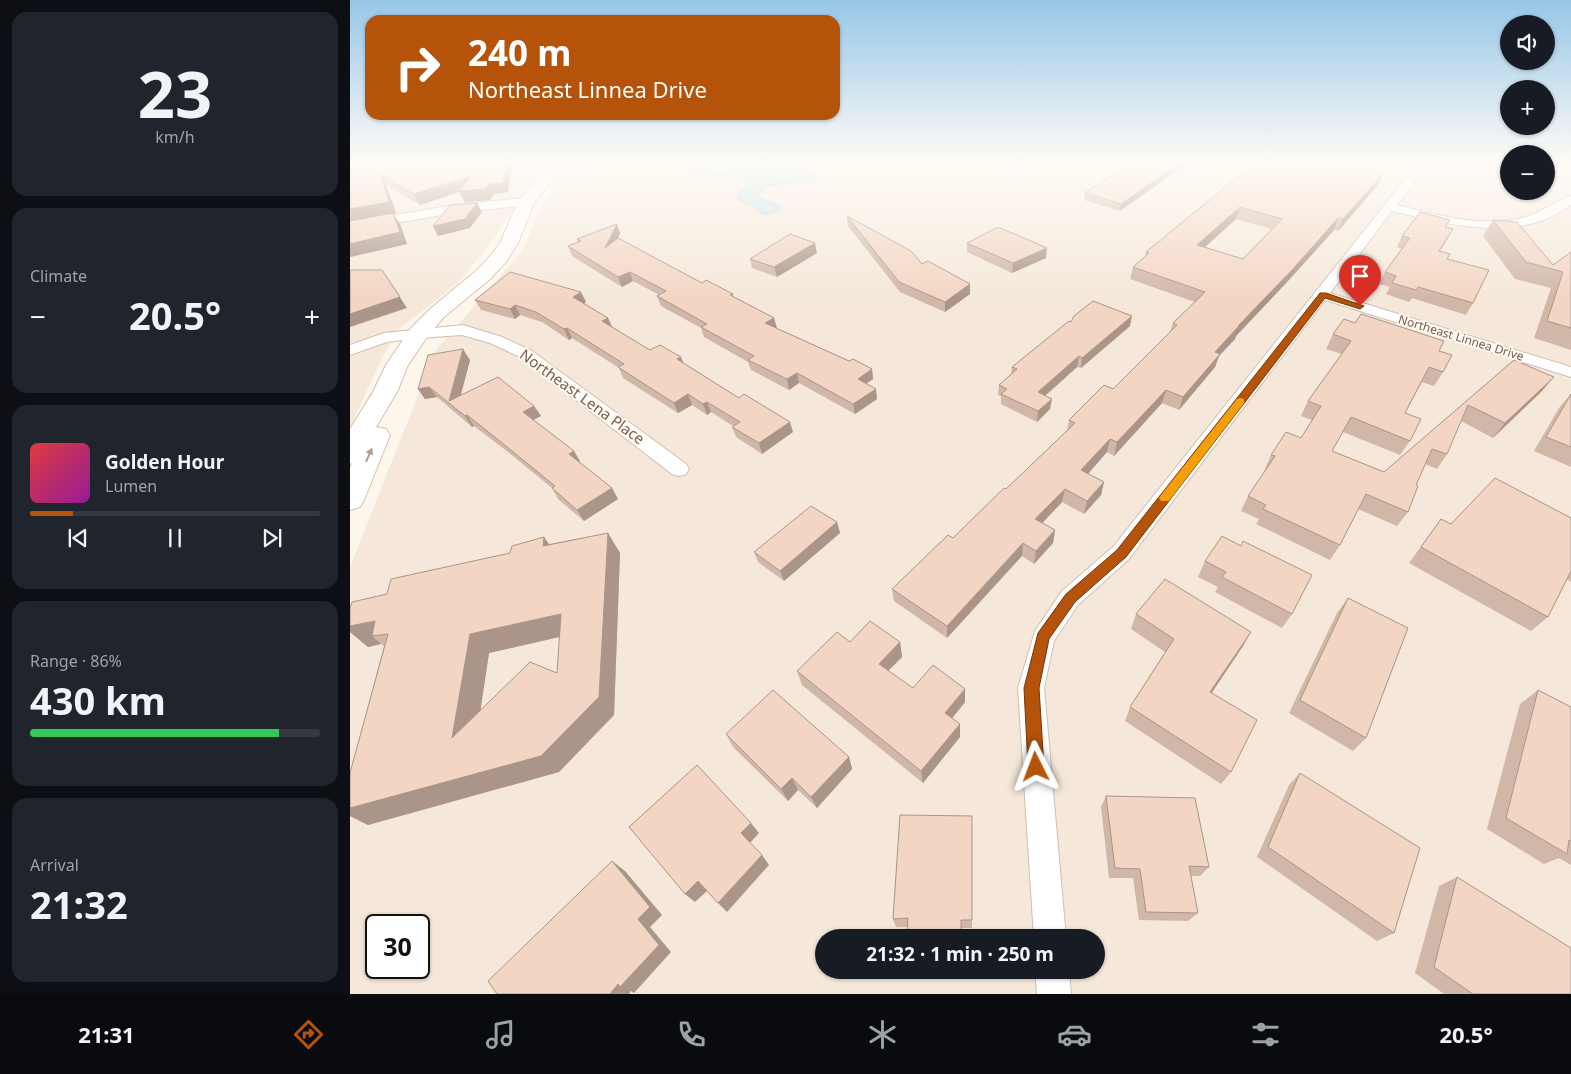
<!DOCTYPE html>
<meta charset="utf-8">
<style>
body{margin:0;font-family:"Noto Sans",sans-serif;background:#20242c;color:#f1f3f6;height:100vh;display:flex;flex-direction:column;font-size:19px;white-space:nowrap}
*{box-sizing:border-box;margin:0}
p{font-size:16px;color:#9ea1a6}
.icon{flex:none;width:28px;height:28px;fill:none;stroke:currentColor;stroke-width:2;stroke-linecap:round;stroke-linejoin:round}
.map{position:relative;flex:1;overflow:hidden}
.details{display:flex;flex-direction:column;gap:12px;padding:12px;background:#0d0f14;width:350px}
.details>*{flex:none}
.hud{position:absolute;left:15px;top:15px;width:475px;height:105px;border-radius:15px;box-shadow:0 1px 4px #0004;background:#b45309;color:#fff;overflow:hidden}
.controls{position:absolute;left:1150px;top:15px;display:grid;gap:10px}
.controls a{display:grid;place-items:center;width:55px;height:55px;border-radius:50%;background:#171b24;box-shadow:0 1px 4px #0004;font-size:25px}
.speed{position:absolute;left:15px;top:914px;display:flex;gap:10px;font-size:25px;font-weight:700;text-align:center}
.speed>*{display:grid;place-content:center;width:65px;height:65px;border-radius:50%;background:#171b24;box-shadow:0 1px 4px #0004;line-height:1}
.speed .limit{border:2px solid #111;border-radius:8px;background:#fff;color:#111}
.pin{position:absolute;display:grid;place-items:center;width:42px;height:42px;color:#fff;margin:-51px -21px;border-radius:50% 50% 50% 0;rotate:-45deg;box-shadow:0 0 5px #0007}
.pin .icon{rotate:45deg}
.me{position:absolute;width:55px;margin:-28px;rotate:357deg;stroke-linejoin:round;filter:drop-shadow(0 0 4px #0008)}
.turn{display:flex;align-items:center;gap:18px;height:105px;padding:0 20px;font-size:22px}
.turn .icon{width:65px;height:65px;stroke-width:2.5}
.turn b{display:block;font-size:35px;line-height:42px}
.big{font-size:38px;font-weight:700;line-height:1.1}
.details .card{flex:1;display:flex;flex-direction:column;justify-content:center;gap:8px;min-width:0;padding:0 18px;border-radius:15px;background:#20242c}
.details .dial{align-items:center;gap:0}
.dial b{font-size:65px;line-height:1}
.song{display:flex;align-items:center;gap:15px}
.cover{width:60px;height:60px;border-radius:8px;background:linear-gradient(135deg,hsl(0 70% 55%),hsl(300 70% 35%))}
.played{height:5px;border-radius:2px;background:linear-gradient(90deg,#b45309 15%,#363941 15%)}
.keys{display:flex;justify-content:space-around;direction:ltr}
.heat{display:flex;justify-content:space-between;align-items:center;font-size:28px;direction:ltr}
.charge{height:8px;border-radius:4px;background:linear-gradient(90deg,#34c759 86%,#363941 0)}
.trip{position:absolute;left:465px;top:929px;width:290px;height:50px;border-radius:25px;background:#171b24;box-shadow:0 1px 4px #0004;font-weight:700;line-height:50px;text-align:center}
.menu{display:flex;height:80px;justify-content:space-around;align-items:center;background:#090b0e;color:#9ea1a6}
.menu .icon{width:35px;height:35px}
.menu .current{color:#b45309}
.menu b{font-size:22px;color:#f1f3f6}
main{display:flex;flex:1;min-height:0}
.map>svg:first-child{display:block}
.residential{fill:#f5e8da;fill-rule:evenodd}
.commercial{fill:#fde8e0}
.water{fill:#bfe3e8;stroke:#a5d3da}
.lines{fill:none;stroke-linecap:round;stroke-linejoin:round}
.street-casing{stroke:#d1beb0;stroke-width:2}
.secondary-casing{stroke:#d6c0b0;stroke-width:2}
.street{fill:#fff;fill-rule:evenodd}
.secondary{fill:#fff;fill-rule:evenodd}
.wall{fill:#d1b7a8;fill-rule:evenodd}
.shaded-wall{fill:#aa9588}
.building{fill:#f3d5c3;stroke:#aa9588;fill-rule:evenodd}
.oneway{fill:#af9d94}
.route{fill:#b45309;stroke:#753606}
.slow{fill:#f59e0b}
.labels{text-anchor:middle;stroke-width:4;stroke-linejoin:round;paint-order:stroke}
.far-street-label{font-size:12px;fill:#7a5c4d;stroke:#fffaf3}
.street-label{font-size:15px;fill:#7a5c4d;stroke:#fffaf3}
</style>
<main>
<section class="details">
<div class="card dial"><b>23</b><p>km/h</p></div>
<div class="card"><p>Climate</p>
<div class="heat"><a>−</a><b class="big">20.5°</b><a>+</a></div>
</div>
<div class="card">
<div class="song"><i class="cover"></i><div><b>Golden Hour</b><p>Lumen</p></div></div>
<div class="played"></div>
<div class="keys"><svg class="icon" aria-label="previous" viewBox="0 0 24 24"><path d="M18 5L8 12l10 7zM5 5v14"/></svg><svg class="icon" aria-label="pause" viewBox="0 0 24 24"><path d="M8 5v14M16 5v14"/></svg><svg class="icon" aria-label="next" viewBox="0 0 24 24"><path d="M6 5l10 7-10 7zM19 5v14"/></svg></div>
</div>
<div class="card"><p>Range · 86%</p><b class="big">430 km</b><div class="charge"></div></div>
<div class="card"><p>Arrival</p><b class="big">21:32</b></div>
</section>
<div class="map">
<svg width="1221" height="994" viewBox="0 0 1221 994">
<rect width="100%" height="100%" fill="#fdf6ec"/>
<!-- residential -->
<g class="residential">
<polygon points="0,161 140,161 181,181 144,239 107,284 49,329 34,354 0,427"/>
<path d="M 245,161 L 1035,161 L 1080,175 L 1059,202 L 1152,217 L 1221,186 L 1221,994 L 0,994 L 0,567 L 86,350 L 173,250 L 188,213 L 205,186 L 219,170 ZM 26,925 L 69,925 L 69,968 L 26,968 ZM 474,938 L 746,938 L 746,970 L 474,970 Z"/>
</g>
<!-- commercial -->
<polygon class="commercial" points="1035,161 1159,161 1159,191 1196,191 1197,161 1221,169 1221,186 1152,217 1105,214 1059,203 1080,175"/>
<!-- water -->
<path class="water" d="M 347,161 L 447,161 L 467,176 C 451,191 417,174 407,197 L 431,206 L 431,210 L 416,215 L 408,212 L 405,207 L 388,200 L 387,196 L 398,185 L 398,181 C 380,171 360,179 341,171 L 341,166 Z"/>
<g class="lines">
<defs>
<g id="street">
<path d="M 1060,177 L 1066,180 L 1047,205 C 1086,215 1131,228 1172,218 C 1190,214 1204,201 1221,196 L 1221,205 C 1212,210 1204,216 1194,220 C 1144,237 1092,223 1042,211 L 980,293 L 1221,367 L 1221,377 L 975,300 L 779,559 L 728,605 L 704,641 L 694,688 L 716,938 L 684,938 L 668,688 L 685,631 L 712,591 L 763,547 L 1056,178 Z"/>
<polygon points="176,198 180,199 182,202 180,205 103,213 0,231 0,223 103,205"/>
<polygon points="113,325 152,337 182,351 336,464 339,469 336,474 329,476 322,474 170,357 140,343 112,335 69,338 37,342 0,355 0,345 34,333"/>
<polygon points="685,970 719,970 721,994 687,994"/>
</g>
<polygon id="secondary" points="203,161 218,161 184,203 168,243 156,262 140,279 94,317 77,337 58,365 47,392 26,427 36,429 40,435 14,500 10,507 0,510 0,468 2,463 0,464 0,429 23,392 36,365 61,328 80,309 126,271 142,254 150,243 168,202"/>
</defs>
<!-- street casing -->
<use href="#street" class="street-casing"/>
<!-- secondary casing -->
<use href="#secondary" class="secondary-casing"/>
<!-- street -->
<use href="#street" class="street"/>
<!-- secondary -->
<use href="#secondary" class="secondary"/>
</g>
<!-- wall -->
<g class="wall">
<polygon points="0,161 158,192 144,194 140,200 115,202 109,192 70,205 36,185 46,213 43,214 50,224 57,244 0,257"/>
<polygon points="784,161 770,211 734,200 735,193"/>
<path d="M 907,161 L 995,161 L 994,165 L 1028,185 L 988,231 L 984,230 L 938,281 L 886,336 L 885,339 L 869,356 L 865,367 L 829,410 L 812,403 L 764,456 L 757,452 L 738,474 L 754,482 L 751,495 L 734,514 L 712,502 L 692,523 L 705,530 L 703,543 L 684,564 L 672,556 L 597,638 L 544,601 L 542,589 L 603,538 L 656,489 L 717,431 L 719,420 L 763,389 L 820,332 L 823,323 L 845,302 L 780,279 L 783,267 L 795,257 L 796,252 ZM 886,219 L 922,229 L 893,259 L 855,247 Z"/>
<polygon points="497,216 572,264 620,284 620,294 595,312 550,292 498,226"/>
<polygon points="1100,220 1096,227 1103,229 1090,251 1097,259 1123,303 1116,315 1062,298 1059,302 1036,294 1040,287 1029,284 1035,272 1052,249 1047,247 1052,236"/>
<polygon points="1143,220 1203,265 1221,252 1221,350 1184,338 1201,288 1165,279 1133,236"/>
<polygon points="270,233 268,239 352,283 383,294 384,297 424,318 426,328 499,361 522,369 523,379 516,384 527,399 505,414 449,383 439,390 401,370 398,362 354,337 351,328 311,306 307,296 309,295 283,281 272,287 222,256 218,246 228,242 227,239"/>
<polygon points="617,243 696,258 662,273 617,252"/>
<polygon points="467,253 427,277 402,268 400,259"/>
<polygon points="125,300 236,302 234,304 258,318 262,327 300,350 333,363 443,432 412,454 386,437 382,427 383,426 361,412 357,415 342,405 328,413 273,378 269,368 222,338 219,340 192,322 170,315 165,319 131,310"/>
<polygon points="721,322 780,326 731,368 727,367 695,396 700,409 687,422 651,404 651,396 648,395 649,385 661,374 662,367"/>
<polygon points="983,334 1089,351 1093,372 1084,386 1072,382 1055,413 1060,441 1050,455 993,432 982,451 1034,472 1164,360 1192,391 1143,438 1111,421 1097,454 1087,469 1075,464 1066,485 1058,512 1047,526 1008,509 990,545 980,560 906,524 909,519 891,511 898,496 916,470 915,469 921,455 951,438 962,420 951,416 958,401 992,354 976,349"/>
<polygon points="120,360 110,395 184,406 191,416 184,420 230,461 229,462 268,499 234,521 208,499 202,488 158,452 124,426 122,427 87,397 75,399 68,389"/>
<polygon points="1221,394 1221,467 1184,451 1209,408"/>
<polygon points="1221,518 1221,582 1217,579 1198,617 1181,631 1059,563 1091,519 1101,524"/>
<polygon points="487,522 490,533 434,581 408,562 404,552"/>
<path d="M 258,533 L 270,553 L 264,715 L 209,772 L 18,825 L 0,816 L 0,773 L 34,646 L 31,644 L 18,647 L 0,632 L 0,609 L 37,594 L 199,544 ZM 210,637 L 207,673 L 130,710 L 139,653 Z"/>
<polygon points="891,546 942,614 932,628 865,592 868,587 848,577 855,561"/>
<polygon points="998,598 1016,738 1003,751 939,713 987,613"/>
<polygon points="786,614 893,646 861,693 881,772 871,784 775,721 780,707 815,652 781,629"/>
<polygon points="500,642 550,642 552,657 538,671 563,688 615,689 615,702 602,718 610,737 573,783 452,685 447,671"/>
<polygon points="1188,690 1221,707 1221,865 1209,858 1194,864 1137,829 1170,704"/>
<polygon points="376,734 499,757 502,769 467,808 448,790 438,801 383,747"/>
<polygon points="950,773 1044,933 1027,941 907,857 939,785"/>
<polygon points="756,796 859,867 850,876 841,876 848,913 838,921 789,920 783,878 759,878 751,807"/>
<polygon points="550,815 622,920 622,928 546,927 543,919"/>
<polygon points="1107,877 1221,994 1094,994 1065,973 1089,886"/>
</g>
<!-- shaded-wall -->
<g class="shaded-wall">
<polygon points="157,161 163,161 158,192 144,194 140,200 115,202 109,192 70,205 64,194 122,176"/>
<polygon points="833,161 841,161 770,211 771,204"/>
<polygon points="30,174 36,185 46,213 43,214 50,224 57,244 0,257 0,209"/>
<polygon points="1033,174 1028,185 988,231 993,219"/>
<polygon points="127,203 132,212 120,228 88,236 83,226"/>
<polygon points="890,207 886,219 844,257 847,245"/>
<polygon points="988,218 984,230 938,281 886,336 885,339 869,356 865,367 829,410 833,397 865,352 888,326"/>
<polygon points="267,224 270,233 259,258 255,248"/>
<polygon points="465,243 467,253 427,277 424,267"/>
<polygon points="697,248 696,258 662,273 663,263"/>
<polygon points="32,270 57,308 0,327 0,314"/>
<polygon points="280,272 283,281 272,287 268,277"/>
<polygon points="620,284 620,294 595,312 595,302"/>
<polygon points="231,292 236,302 228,307 223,297"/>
<polygon points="165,305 170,315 165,319 160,309"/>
<polygon points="782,316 780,326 731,368 732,358"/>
<polygon points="258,318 263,329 252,321"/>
<polygon points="424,318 427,328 418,333 415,323"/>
<polygon points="217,328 222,338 219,340 214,329"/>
<polygon points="113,349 120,360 107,410 99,401"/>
<polygon points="729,356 727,367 687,403 688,392"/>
<polygon points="331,357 335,367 327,359"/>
<polygon points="522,369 523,379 509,389 508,379"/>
<polygon points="447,373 449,383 439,390 437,379"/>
<polygon points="1204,377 1192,391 1143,438 1155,423"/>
<polygon points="79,387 87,397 75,399 68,389"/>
<polygon points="526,389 527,399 505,414 503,404"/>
<polygon points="816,390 812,403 764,456 767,442"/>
<polygon points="338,394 342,405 328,413 324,403"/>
<polygon points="702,399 700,409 687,422 688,411"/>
<polygon points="357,402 361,412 357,415 353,404"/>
<polygon points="184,406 191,416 179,422 173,412"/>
<polygon points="117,415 124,426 122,427 115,416"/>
<polygon points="440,422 443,432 412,454 409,443"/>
<polygon points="760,439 757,452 729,484 731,470"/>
<polygon points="224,451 230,461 225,464 219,454"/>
<polygon points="754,482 751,495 734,514 737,501"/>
<polygon points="262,488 268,499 234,521 227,510"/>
<polygon points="715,489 712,502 684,532 685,519"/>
<polygon points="487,522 490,533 434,581 430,571"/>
<polygon points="705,530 703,543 684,564 686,551"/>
<polygon points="258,533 270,553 264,715 209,772 18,825 0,816 0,808 191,756"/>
<polygon points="194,537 208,557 193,546"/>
<polygon points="673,543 672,556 597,638 597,626"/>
<polygon points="211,614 226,633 139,653 124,754 102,738 120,634"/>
<polygon points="25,621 38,634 22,636 31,644 18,647 0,632 0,626"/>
<polygon points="901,632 893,646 853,706 860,692"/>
<polygon points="550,642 552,657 531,678 529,664"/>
<polygon points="615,689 615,702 596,726 595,713"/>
<polygon points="610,724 610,737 573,783 571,771"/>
<polygon points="499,757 502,769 467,808 461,797"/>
<polygon points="442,778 448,790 438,801 431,789"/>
<polygon points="401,823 409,833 399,844 391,833"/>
<polygon points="412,855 419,865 377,912 368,903"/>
<polygon points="262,861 275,871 312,915 300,927 321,952 284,993 281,991 279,994 260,994 268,984 288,919"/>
<polygon points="348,881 358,890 345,902 335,894"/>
</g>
<!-- building -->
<g class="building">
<polygon points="0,161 157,161 153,182 139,184 135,189 109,191 122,176 64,194 30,174 39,202 0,209"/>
<polygon points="784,161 833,161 771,204 735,193"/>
<path d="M 907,161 L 993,161 L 990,164 L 1033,174 L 993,219 L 988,218 L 943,269 L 888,326 L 889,326 L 865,352 L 870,354 L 833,397 L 816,390 L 767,442 L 760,439 L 731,470 L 754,482 L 737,501 L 715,489 L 685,519 L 705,530 L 686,551 L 673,543 L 597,626 L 542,589 L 598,535 L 603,538 L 654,488 L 656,489 L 725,423 L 719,420 L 754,385 L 763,389 L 827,325 L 823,323 L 855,292 L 783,267 L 799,253 L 796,252 ZM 890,207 L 932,219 L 893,259 L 847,245 Z"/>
<polygon points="127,203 115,219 83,226 100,205"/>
<polygon points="1070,212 1100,220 1095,227 1103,229 1089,251 1100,254 1097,259 1139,270 1123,303 1068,287 1066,290 1042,283 1046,276 1035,272 1060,238 1052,236"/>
<polygon points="43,213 50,232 0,244 0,221"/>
<polygon points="497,216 561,251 572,264 578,261 620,284 595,302 549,282"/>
<polygon points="1143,220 1167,222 1203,265 1221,252 1221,328 1197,321 1213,272 1176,262"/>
<polygon points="267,224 255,248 268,238 352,283 356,280 383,294 380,295 424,318 415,323 499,361 503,359 522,369 508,379 526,389 503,404 447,373 437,379 398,360 404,356 351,327 357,324 307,296 316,291 280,272 268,277 218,246 231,241 227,239"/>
<polygon points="648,227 697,248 663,263 617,243"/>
<polygon points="440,234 465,243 424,267 400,259"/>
<polygon points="0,270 32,270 50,297 0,314"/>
<polygon points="160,272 231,292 223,297 258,318 252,321 300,350 310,345 331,357 327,359 389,398 394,394 440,422 409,443 382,427 390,422 357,402 353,404 338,394 324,403 268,367 274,364 217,328 214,329 186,312 165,305 160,309 125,300"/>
<polygon points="743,301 782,316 732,358 729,356 688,392 702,399 688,411 651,394 657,389 649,385 667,369 662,367 719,321 721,322 724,316"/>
<polygon points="1011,314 1094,341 1089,351 1102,355 1093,372 1079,367 1055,413 1071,419 1060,441 1001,417 982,451 1034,472 1164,360 1204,377 1155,423 1118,405 1097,454 1082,449 1066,485 1068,486 1058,512 1016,494 990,545 913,509 916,505 898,496 925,456 921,455 936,432 951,438 971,406 958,401 1001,341 983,334 994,319 1005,323"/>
<polygon points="113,349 99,401 148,377 184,406 173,412 224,451 219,454 262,488 227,510 202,488 205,486 151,442 117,415 115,416 79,387 68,389 78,355"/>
<polygon points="1221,394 1221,447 1196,437"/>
<polygon points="1145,478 1221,518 1221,571 1198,617 1071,547 1091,519 1101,524"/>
<polygon points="461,506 487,522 430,571 404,552"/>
<path d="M 258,533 L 249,697 L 191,756 L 0,808 L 0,773 L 38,634 L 22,636 L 25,621 L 0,626 L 0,609 L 2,602 L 37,594 L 41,579 L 160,553 L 162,546 L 194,537 L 193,546 ZM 211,614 L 207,673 L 180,662 L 102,738 L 120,634 Z"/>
<polygon points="872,536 891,546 893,541 962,575 942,614 872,577 876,572 855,561"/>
<polygon points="815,579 901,632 860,692 907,720 881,772 780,707 824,639 786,614"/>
<polygon points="998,598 1058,628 1016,738 950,700"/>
<polygon points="520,621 550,642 529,664 563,688 583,665 615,689 595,713 610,724 571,771 447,671 487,632 500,642"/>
<polygon points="423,690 499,757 461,797 442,778 431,789 376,734"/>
<polygon points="1188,690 1221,707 1221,841 1219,840 1217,854 1156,818"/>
<polygon points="347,765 401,823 391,833 412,855 368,903 348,881 335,894 279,827"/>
<polygon points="950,773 1070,848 1044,933 918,847"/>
<polygon points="756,796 845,798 859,867 839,866 848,913 796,912 790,869 765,868"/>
<polygon points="550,815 622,816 622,920 611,920 611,938 557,938 558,918 543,919"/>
<polygon points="262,861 300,907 288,919 309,945 270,987 268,984 260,994 147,994 138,981"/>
<polygon points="1107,877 1221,948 1221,994 1123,994 1084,967"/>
</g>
<!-- one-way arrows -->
<defs><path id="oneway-solid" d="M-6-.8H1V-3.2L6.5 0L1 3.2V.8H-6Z" transform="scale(1.25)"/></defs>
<use class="oneway" href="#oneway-solid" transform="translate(19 455) rotate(-67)"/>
<!-- sky -->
<linearGradient id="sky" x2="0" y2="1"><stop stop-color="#97c7e8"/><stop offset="0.54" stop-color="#fefbf6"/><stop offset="1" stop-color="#fefbf6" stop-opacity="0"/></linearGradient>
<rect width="1221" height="300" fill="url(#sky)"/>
<!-- route -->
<polygon class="route" points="970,293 976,293 1014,306 1010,309 975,298 776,557 725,602 699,639 689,688 694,767 692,773 686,775 681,773 678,767 674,688 688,633 716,594 767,550"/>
<!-- slow -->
<polygon class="slow" points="890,398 894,399 894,403 819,501 811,501 809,498 811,495 887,399"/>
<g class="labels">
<!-- far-street labels -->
<g class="far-street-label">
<text transform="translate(1111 338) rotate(17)" y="4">Northeast Linnea Drive</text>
</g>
<!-- street labels -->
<g class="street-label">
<text transform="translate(232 397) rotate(36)" y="5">Northeast Lena Place</text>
</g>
</g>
</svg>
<div class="controls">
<a><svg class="icon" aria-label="sound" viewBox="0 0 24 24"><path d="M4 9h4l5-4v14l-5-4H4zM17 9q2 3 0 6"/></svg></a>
<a>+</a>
<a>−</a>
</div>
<div class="speed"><div class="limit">30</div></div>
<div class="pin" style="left:1010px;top:306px;background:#d93025"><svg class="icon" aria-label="arrive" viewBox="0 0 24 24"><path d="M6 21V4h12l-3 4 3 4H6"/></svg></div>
<svg class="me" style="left:686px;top:767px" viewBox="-20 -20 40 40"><path d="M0-17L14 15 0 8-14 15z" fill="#b45309" stroke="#fff" stroke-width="4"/></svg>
<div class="trip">21:32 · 1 min · 250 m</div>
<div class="hud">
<div class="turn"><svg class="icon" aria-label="right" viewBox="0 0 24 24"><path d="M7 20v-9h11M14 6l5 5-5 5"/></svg><div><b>240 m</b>Northeast Linnea Drive</div></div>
</div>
</div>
</main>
<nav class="menu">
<b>21:31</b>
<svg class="icon current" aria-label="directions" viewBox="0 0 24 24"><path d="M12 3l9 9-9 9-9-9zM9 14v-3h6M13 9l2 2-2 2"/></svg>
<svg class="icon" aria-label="music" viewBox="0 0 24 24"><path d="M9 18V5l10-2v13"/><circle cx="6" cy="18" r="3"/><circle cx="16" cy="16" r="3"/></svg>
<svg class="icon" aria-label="phone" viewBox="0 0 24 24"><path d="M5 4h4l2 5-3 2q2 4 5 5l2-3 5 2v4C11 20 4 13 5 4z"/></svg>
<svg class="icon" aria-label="climate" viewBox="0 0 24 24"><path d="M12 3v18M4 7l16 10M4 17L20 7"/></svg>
<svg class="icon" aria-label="car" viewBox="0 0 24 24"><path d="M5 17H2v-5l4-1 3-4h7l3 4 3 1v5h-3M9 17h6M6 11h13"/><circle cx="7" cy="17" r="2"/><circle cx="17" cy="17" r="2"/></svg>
<svg class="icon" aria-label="filters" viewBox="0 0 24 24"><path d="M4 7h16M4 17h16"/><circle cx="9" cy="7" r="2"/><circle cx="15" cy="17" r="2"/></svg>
<b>20.5°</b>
</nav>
